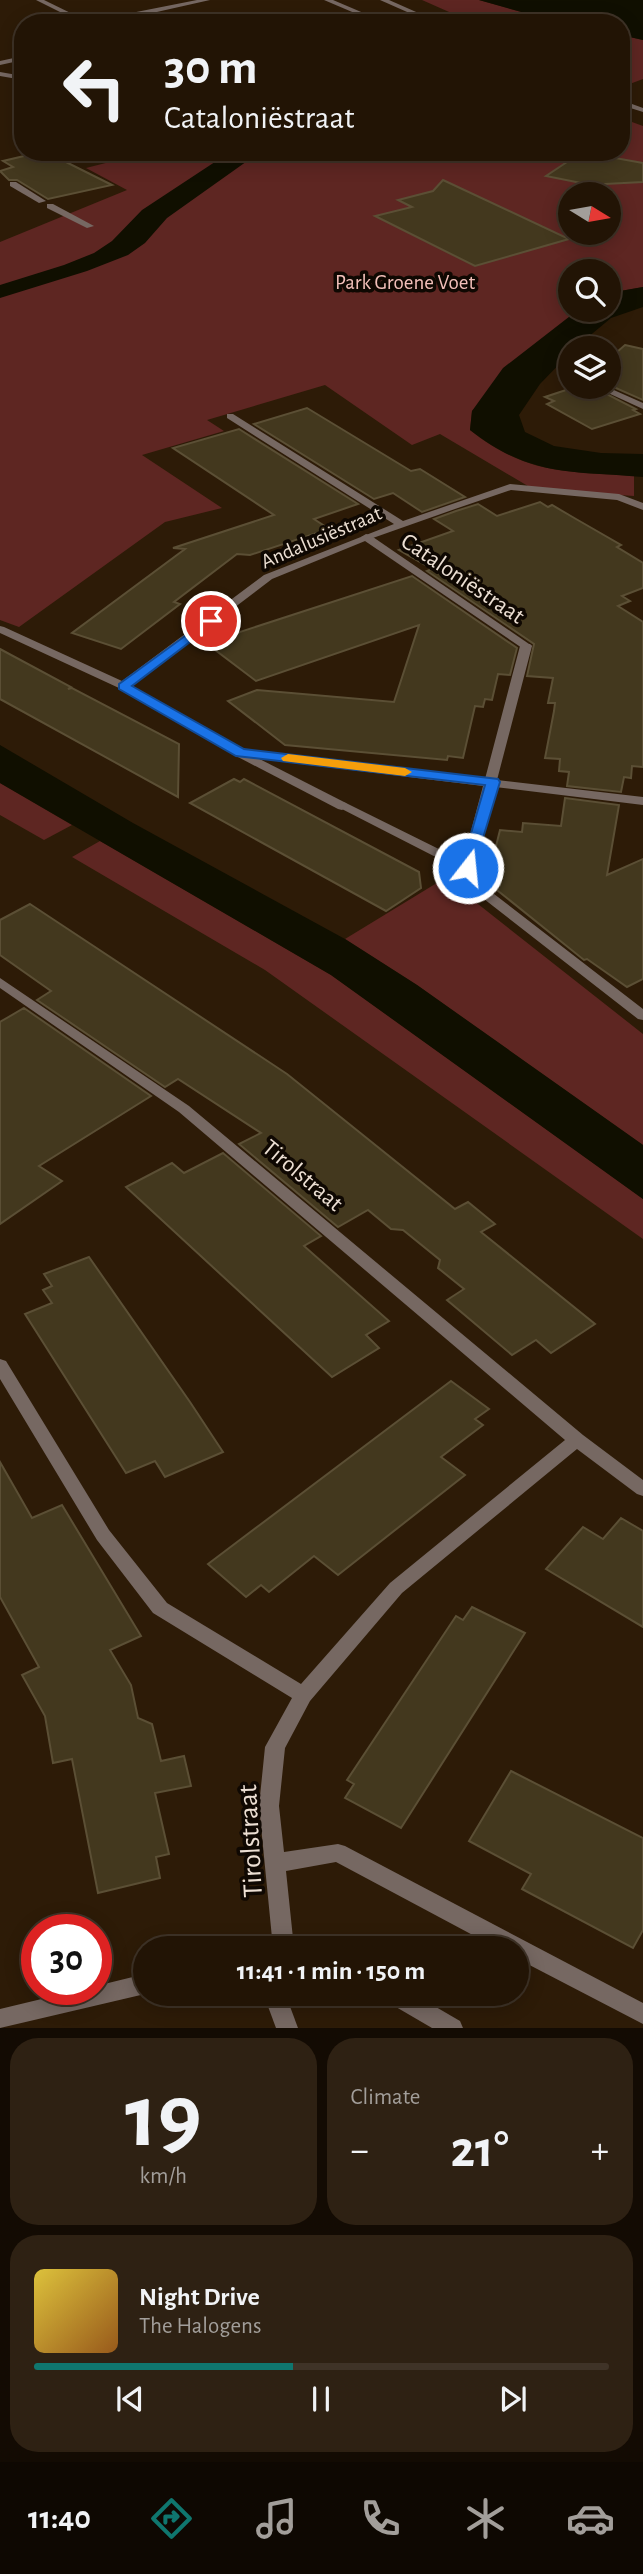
<!DOCTYPE html>
<meta charset="utf-8">
<style>
body{margin:0;font-family:"Alegreya Sans",sans-serif;background:#2e2113;color:#f1f3f6;height:100vh;display:flex;flex-direction:column;font-size:26px;white-space:nowrap}
*{box-sizing:border-box;margin:0}
p{font-size:23px;color:#a29e9a}
.icon{flex:none;width:38px;height:38px;fill:none;stroke:currentColor;stroke-width:2;stroke-linecap:round;stroke-linejoin:round}
.map{position:relative;height:2028px;overflow:hidden}
.panel{display:flex;flex-direction:column;gap:10px;padding:10px;background:#130b03;flex:1}
.panel>*{flex:none}
.guide{position:absolute;left:14px;top:14px;width:616px;height:147px;border-radius:28px;box-shadow:0 4px 18px #0003,0 0 0 2px #3f3327;background:#221405;color:#f1f3f6;overflow:hidden}
.needle{width:46px;rotate:101deg}
.buttons{position:absolute;left:558px;top:182px;display:grid;gap:14px}
.buttons a{display:grid;place-items:center;width:63px;height:63px;border-radius:50%;background:#221405;box-shadow:0 4px 18px #0003,0 0 0 2px #3f3327;font-size:35px}
.speed{position:absolute;left:21px;top:1914px;display:flex;gap:14px;font-size:35px;font-weight:700;text-align:center}
.speed>*{display:grid;place-content:center;width:91px;height:91px;border-radius:50%;background:#221405;box-shadow:0 4px 18px #0003,0 0 0 2px #3f3327;line-height:1}
.speed .limit{border:10px solid #d22;background:#fff;color:#111}
.pin{position:absolute;display:grid;place-items:center;width:60px;height:60px;color:#fff;margin:-30px;border:4px solid #fff;border-radius:50%;box-shadow:0 2px 7px #0007}
.me{position:absolute;width:77px;margin:-38px;rotate:16deg;stroke-linejoin:round;filter:drop-shadow(0 0 5px #0008)}
.turn{display:flex;align-items:center;gap:24px;height:147px;padding:0 35px;font-size:32px}
.turn .icon{width:91px;height:91px;stroke-width:2.5}
.turn b{display:block;font-size:49px;line-height:60px}
.big{font-size:52px;font-weight:600;line-height:1.1}
.panel .card{flex:1;display:flex;flex-direction:column;justify-content:center;gap:10px;min-width:0;padding:0 24px;border-radius:28px;background:#2e2113}
.panel .dial{align-items:center;gap:0}
.dial b{font-size:91px;line-height:1}
.song{display:flex;align-items:center;gap:21px}
.cover{width:84px;height:84px;border-radius:10px;background:linear-gradient(135deg,hsl(50 70% 55%),hsl(30 70% 35%))}
.played{height:7px;border-radius:4px;background:linear-gradient(90deg,#0f766e 45%,#3f3327 45%)}
.keys{display:flex;justify-content:space-around;direction:ltr}
.heat{display:flex;justify-content:space-between;align-items:center;font-size:38px;direction:ltr}
.panel .tiles{flex:1;display:grid;gap:10px;grid-template-columns:1fr 1fr}
.card:last-child{grid-column:span 2}
.trip{position:absolute;left:133px;top:1936px;width:396px;height:70px;border-radius:35px;background:#221405;box-shadow:0 4px 18px #0003,0 0 0 2px #3f3327;font-weight:600;line-height:70px;text-align:center}
.menu{display:flex;height:112px;justify-content:space-around;align-items:center;background:#0e0802;color:#a29e9a}
.menu .icon{width:49px;height:49px}
.menu .current{color:#0f766e}
.menu b{font-size:32px;color:#f1f3f6}
.map>svg:first-child{display:block}
.green{fill:#5e2622;fill-rule:evenodd}
.water{fill:#100f00}
.building{fill:#43381e;stroke:#5b4f35;stroke-width:2}
.lines{fill:none;stroke-linecap:round;stroke-linejoin:round}
.pedestrian{fill:#766862;fill-rule:evenodd}
.minor{fill:#766862;fill-rule:evenodd}
.tertiary{fill:#766862;fill-rule:evenodd}
.route{fill:#1a73e8;stroke:#114b97;stroke-width:2}
.slow{fill:#f59e0b}
.labels{text-anchor:middle;stroke-width:7;stroke-linejoin:round;paint-order:stroke}
.far-park-label{font-size:21px;fill:#f2bfb9;stroke:#0f0802}
.far-street-label{font-size:21px;fill:#ecdfd3;stroke:#0f0802}
.street-label{font-size:24px;fill:#ecdfd3;stroke:#0f0802}
.near-street-label{font-size:28px;fill:#ecdfd3;stroke:#0f0802}
</style>
<div class="map">
<svg width="643" height="2028" viewBox="0 0 643 2028">
<rect width="100%" height="100%" fill="#2d1b07"/>
<!-- green -->
<g class="green">
<polygon points="422,0 479,0 561,23 474,23"/>
<polygon points="621,35 643,40 643,79 627,85 621,83"/>
<path d="M 621,118 L 643,126 L 643,287 L 609,293 L 609,271 L 570,271 L 570,310 L 580,310 L 472,411 L 470,430 C 527,475 565,471 634,476 L 634,496 L 533,489 L 440,434 L 412,445 L 325,385 L 207,420 L 224,431 L 142,455 L 222,508 L 165,522 L 19,627 L 0,620 L 0,242 L 127,190 L 86,168 L 149,152 L 621,152 ZM 570,194 L 609,194 L 609,233 L 570,233 Z"/>
<polygon points="0,783 72,825 44,840 0,815"/>
<polygon points="100,841 331,975 643,1199 643,1239 265,970 72,857"/>
<polygon points="445,878 643,1034 643,1145 417,985 345,939"/>
</g>
<!-- water -->
<g class="water">
<polygon points="479,0 643,0 643,40 621,35 621,23 561,23"/>
<polygon points="230,152 260,152 167,218 145,243 128,255 87,271 0,298 0,285 64,265 94,253 112,241 142,210"/>
<path d="M 643,287 L 643,307 L 611,318 L 575,348 L 570,348 L 570,353 L 540,384 L 519,415 L 525,432 L 554,446 L 601,453 L 643,454 L 643,477 C 571,471 530,477 470,430 L 472,411 L 503,368 L 574,313 L 580,310 L 609,310 L 609,293 Z"/>
<polygon points="0,745 133,823 345,939 417,985 643,1145 643,1199 331,975 0,783"/>
</g>
<!-- building -->
<g class="building">
<polygon points="41,152 50,154 112,185 48,199 17,180 9,180 0,171 13,167 3,161"/>
<polygon points="582,152 643,163 643,182 605,184 601,187 546,176"/>
<polygon points="443,180 569,239 475,266 375,216 412,207 398,200 433,191"/>
<polygon points="625,345 643,349 643,400 609,385 609,359"/>
<polygon points="575,387 593,387 636,409 633,410 640,414 592,429 547,404 554,401 545,397"/>
<polygon points="307,408 411,471 420,469 465,497 422,512 393,493 374,499 254,424"/>
<polygon points="239,429 358,504 314,519 329,529 250,555 237,554 174,602 180,604 121,649 72,633 185,549 173,548 274,515 173,448"/>
<polygon points="540,502 548,507 552,505 576,519 621,545 617,547 643,563 643,588 622,596 630,601 618,606 643,622 643,767 632,766 631,778 624,777 621,792 567,786 569,772 559,771 560,759 545,758 554,711 555,703 548,703 553,678 527,676 534,644 427,571 432,569 399,550 453,531 434,519 456,511 478,504 497,516"/>
<polygon points="412,576 517,648 510,675 498,674 492,700 485,699 483,707 475,706 463,758 448,756 447,760 285,745 228,701 257,690 394,702 419,625 256,681 206,643"/>
<polygon points="0,649 71,687 68,689 72,688 179,744 178,797 0,699"/>
<polygon points="234,779 240,782 244,779 419,872 421,888 386,911 190,803"/>
<polygon points="565,798 619,805 607,875 643,859 643,979 627,987 587,959 584,960 487,882 500,830 522,832 523,823 561,826"/>
<polygon points="30,904 287,1074 455,1209 468,1202 495,1224 481,1232 595,1324 551,1353 536,1340 512,1355 447,1300 464,1289 438,1268 440,1260 403,1230 391,1229 368,1210 338,1227 239,1144 261,1133 178,1079 165,1087 37,1000 51,991 0,955 0,920"/>
<polygon points="24,1008 151,1096 39,1166 62,1181 0,1224 0,1022"/>
<polygon points="223,1153 321,1236 304,1246 389,1321 366,1335 379,1348 332,1377 126,1187 172,1163 184,1173"/>
<polygon points="89,1257 190,1402 223,1452 165,1477 155,1461 126,1473 25,1314 52,1303 43,1290 52,1286 44,1274"/>
<polygon points="451,1381 489,1409 475,1419 483,1425 441,1457 465,1475 338,1575 314,1556 269,1592 261,1585 246,1597 208,1564"/>
<polygon points="0,1462 32,1518 62,1505 141,1636 110,1650 131,1685 138,1718 152,1724 161,1761 184,1756 191,1786 155,1793 169,1854 156,1857 160,1878 98,1893 72,1759 53,1763 45,1716 22,1675 39,1667 0,1597"/>
<polygon points="621,1518 643,1531 643,1627 546,1569 583,1527 603,1539"/>
<polygon points="472,1607 525,1633 401,1828 345,1798 354,1784 347,1780 456,1616 463,1620"/>
<polygon points="511,1771 643,1838 643,1930 633,1948 522,1889 531,1874 469,1841"/>
</g>
<g class="lines">
<!-- pedestrian -->
<g class="pedestrian">
<polygon points="10,182 16,182 46,201 39,203 10,186"/>
<polygon points="47,204 53,204 94,226 87,228 47,208"/>
<polygon points="366,534 370,535 532,646 530,648 522,648 362,539 361,537"/>
<polygon points="240,749 346,803 348,806 342,810 338,809 236,756 234,753 236,750"/>
<polygon points="263,1993 285,1993 298,2028 276,2028"/>
</g>
<!-- minor -->
<g class="minor">
<polygon points="36,0 44,0 91,23 82,23"/>
<polygon points="197,0 210,0 108,23 116,16"/>
<polygon points="324,0 333,0 387,23 378,23"/>
<polygon points="23,56 23,60 0,65 0,61"/>
<polygon points="0,72 23,76 23,80 0,76"/>
<polygon points="595,387 607,387 643,403 643,409"/>
<polygon points="227,414 233,414 403,521 510,484 619,494 643,503 643,510 617,500 511,490 455,509 370,539 272,579 131,686 243,750 485,779 520,646 522,644 530,644 532,646 497,780 643,797 643,805 495,787 474,868 485,887 643,1009 643,1020 638,1019 475,892 463,871 336,806 342,802 346,803 463,861 483,786 236,756 119,688 0,633 0,626 4,627 122,681 264,575 394,524 227,418"/>
<polygon points="0,978 189,1106 583,1435 643,1480 643,1496 637,1494 577,1449 402,1593 310,1701 285,1748 279,1806 284,1852 338,1844 345,1846 643,2003 643,2024 516,1958 516,1948 497,1948 336,1862 286,1871 294,1948 273,1948 259,1806 265,1747 292,1698 153,1613 97,1540 0,1379 0,1359 6,1361 109,1530 167,1603 301,1684 390,1583 565,1440 179,1112 0,988"/>
</g>
<!-- tertiary -->
<g class="tertiary">
<polygon points="380,0 389,0 441,23 432,23"/>
<polygon points="621,100 643,108 643,112 621,105"/>
<polygon points="145,1974 145,1993 147,1993 145,1994 0,2028 0,2009 79,1990 96,1990 96,1986"/>
<polygon points="381,1993 412,1993 460,2021 463,2028 432,2028 384,2000"/>
</g>
</g>
<!-- route -->
<polygon class="route" points="211,617 215,618 215,623 132,686 244,749 498,779 500,782 473,871 468,873 461,868 485,785 236,756 119,689 119,684"/>
<!-- slow -->
<polygon class="slow" points="288,754 405,768 412,772 405,776 283,761 281,758"/>
<g class="labels">
<!-- far-park labels -->
<g class="far-park-label">
<text x="405" y="289">Park Groene Voet</text>
</g>
<!-- far-street labels -->
<g class="far-street-label">
<text transform="translate(321 537) rotate(-23)" y="7">Andalusiëstraat</text>
</g>
<!-- street labels -->
<g class="street-label">
<text transform="translate(463 578) rotate(34)" y="8">Cataloniëstraat</text>
<text transform="translate(303 1175) rotate(40)" y="8">Tirolstraat</text>
</g>
<!-- near-street labels -->
<g class="near-street-label">
<text transform="translate(249 1841) rotate(-93)" y="10">Tirolstraat</text>
</g>
</g>
</svg>
<div class="buttons">
<a><svg class="needle" viewBox="-14 -14 28 28"><path d="M0-13l5 13h-10z" fill="#e53935"/><path d="M0 13l5-13h-10z" fill="#a29e9a"/></svg></a>
<a><svg class="icon" aria-label="search" viewBox="0 0 24 24"><circle cx="10" cy="10" r="6"/><path d="M15 15l6 6"/></svg></a>
<a><svg class="icon" aria-label="layers" viewBox="0 0 24 24"><path d="M12 4l9 5-9 5-9-5zM3 14l9 5 9-5"/></svg></a>
</div>
<div class="speed"><div class="limit">30</div></div>
<div class="pin" style="left:211px;top:621px;background:#d93025"><svg class="icon" aria-label="arrive" viewBox="0 0 24 24"><path d="M6 21V4h12l-3 4 3 4H6"/></svg></div>
<svg class="me" style="left:468px;top:868px" viewBox="-20 -20 40 40"><circle r="17" fill="#1a73e8" stroke="#fff" stroke-width="3"/><path d="M0-11L8 9 0 5-8 9z" fill="#fff"/></svg>
<div class="trip">11:41 · 1 min · 150 m</div>
<div class="guide">
<div class="turn"><svg class="icon" aria-label="left" viewBox="0 0 24 24"><path d="M17 20v-9H6M10 6l-5 5 5 5"/></svg><div><b>30 m</b>Cataloniëstraat</div></div>
</div>
</div>
<section class="panel">
<div class="tiles">
<div class="card dial"><b>19</b><p>km/h</p></div>
<div class="card"><p>Climate</p>
<div class="heat"><a>−</a><b class="big">21°</b><a>+</a></div>
</div>
<div class="card">
<div class="song"><i class="cover"></i><div><b>Night Drive</b><p>The Halogens</p></div></div>
<div class="played"></div>
<div class="keys"><svg class="icon" aria-label="previous" viewBox="0 0 24 24"><path d="M18 5L8 12l10 7zM5 5v14"/></svg><svg class="icon" aria-label="pause" viewBox="0 0 24 24"><path d="M8 5v14M16 5v14"/></svg><svg class="icon" aria-label="next" viewBox="0 0 24 24"><path d="M6 5l10 7-10 7zM19 5v14"/></svg></div>
</div>
</div>
</section>
<nav class="menu">
<b>11:40</b>
<svg class="icon current" aria-label="directions" viewBox="0 0 24 24"><path d="M12 3l9 9-9 9-9-9zM9 14v-3h6M13 9l2 2-2 2"/></svg>
<svg class="icon" aria-label="music" viewBox="0 0 24 24"><path d="M9 18V5l10-2v13"/><circle cx="6" cy="18" r="3"/><circle cx="16" cy="16" r="3"/></svg>
<svg class="icon" aria-label="phone" viewBox="0 0 24 24"><path d="M5 4h4l2 5-3 2q2 4 5 5l2-3 5 2v4C11 20 4 13 5 4z"/></svg>
<svg class="icon" aria-label="climate" viewBox="0 0 24 24"><path d="M12 3v18M4 7l16 10M4 17L20 7"/></svg>
<svg class="icon" aria-label="car" viewBox="0 0 24 24"><path d="M5 17H2v-5l4-1 3-4h7l3 4 3 1v5h-3M9 17h6M6 11h13"/><circle cx="7" cy="17" r="2"/><circle cx="17" cy="17" r="2"/></svg>
</nav>
